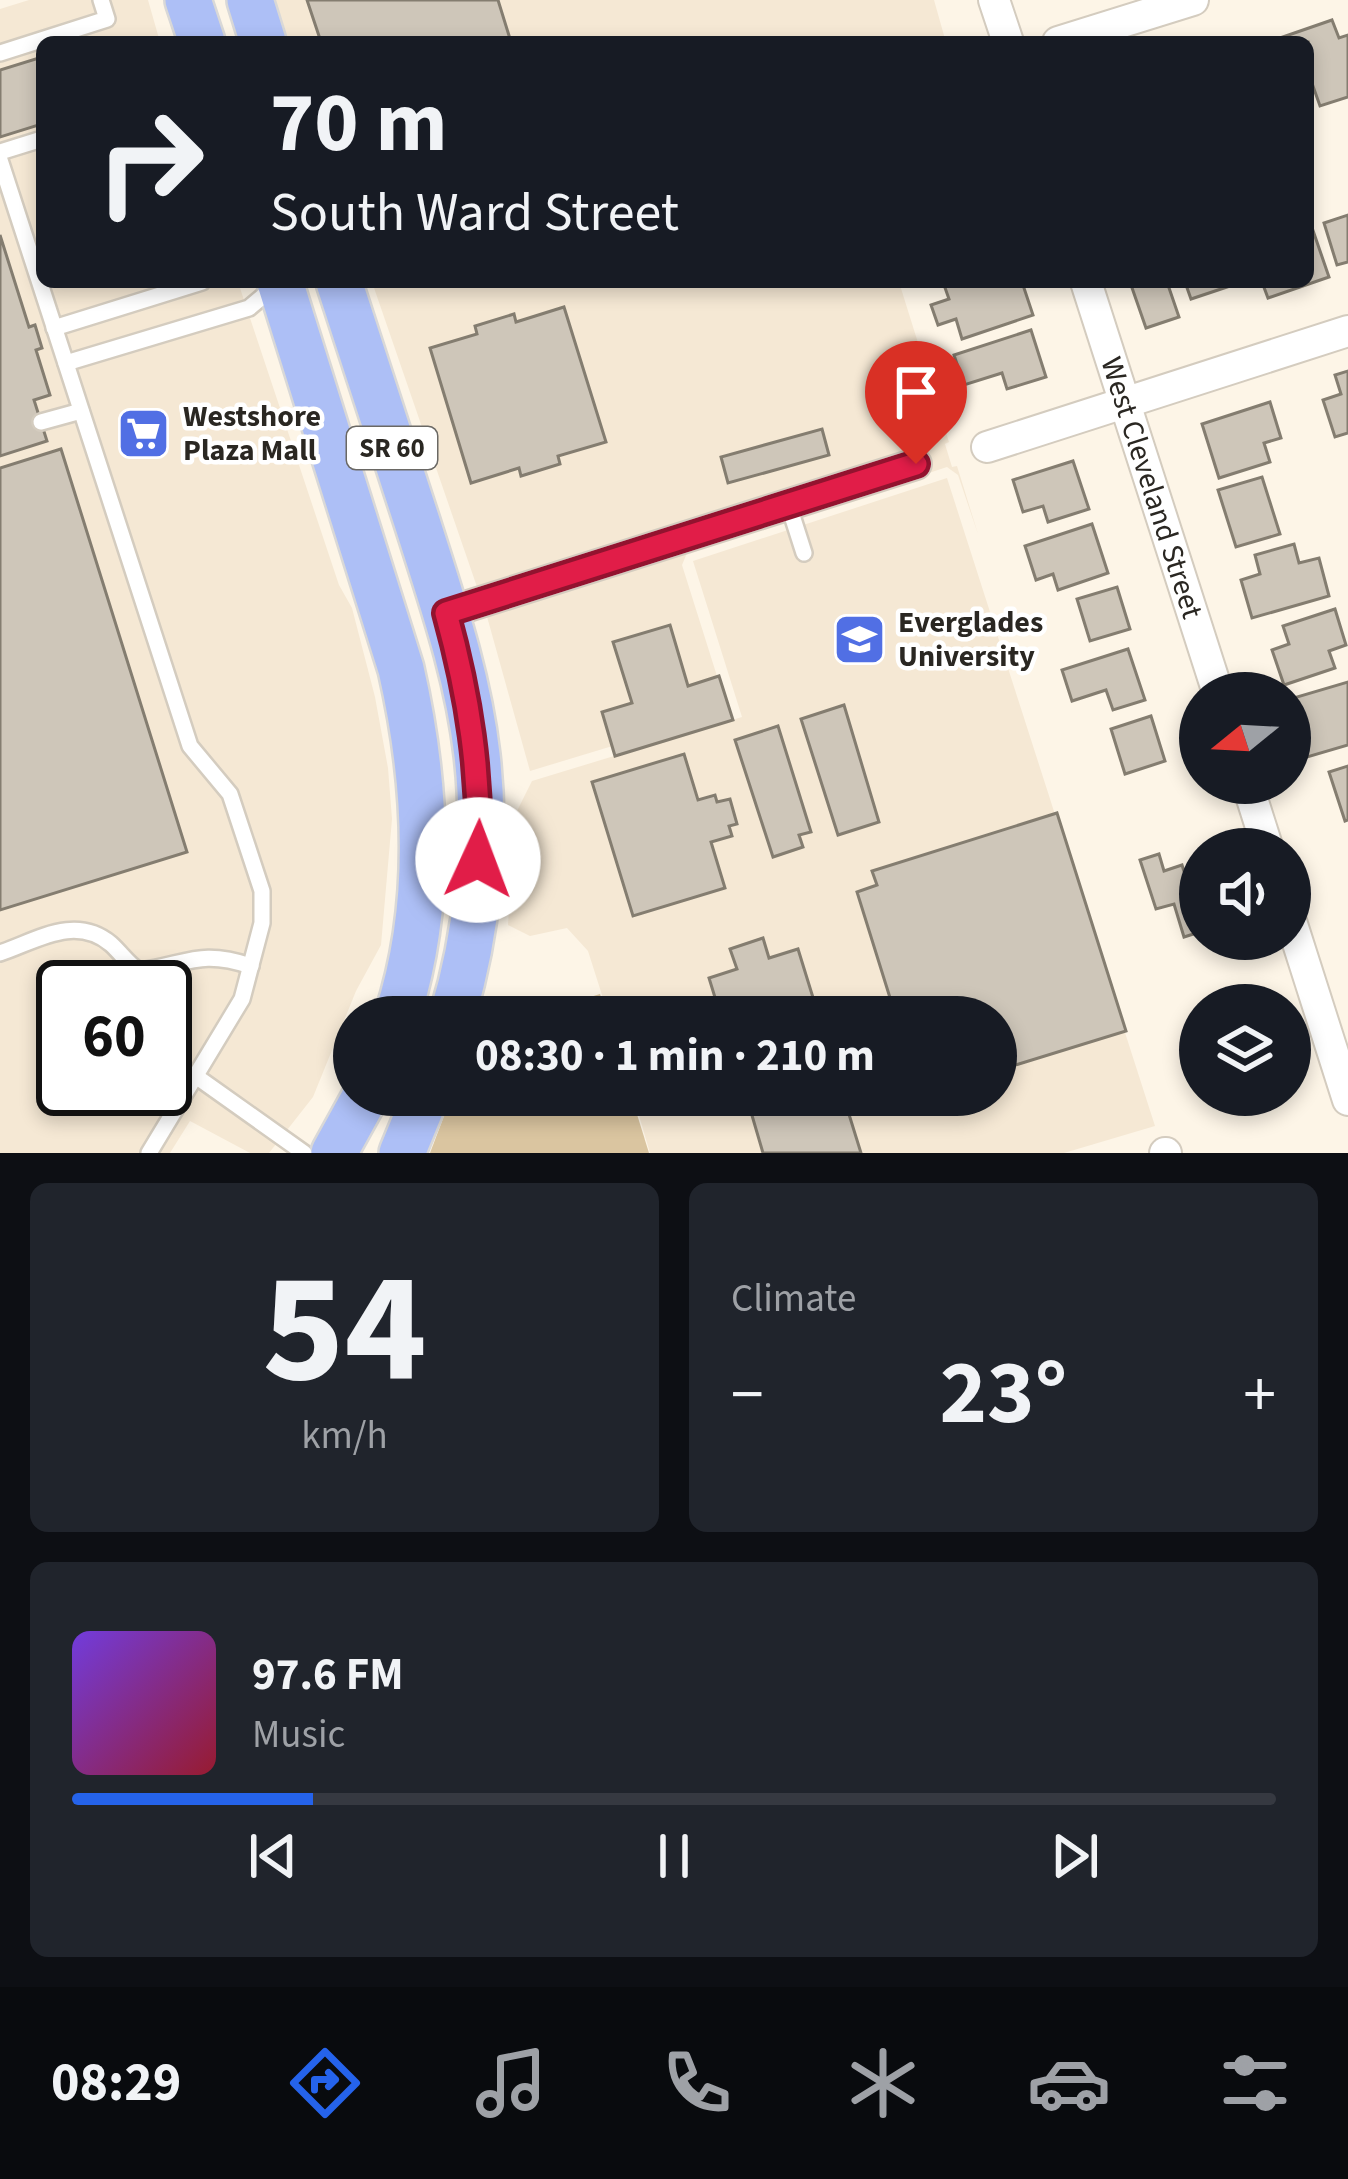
<!DOCTYPE html>
<meta charset="utf-8">
<style>
body{margin:0;font-family:"Source Sans 3",sans-serif;background:#20242c;color:#f1f3f6;height:100vh;display:flex;flex-direction:column;font-size:45px;white-space:nowrap}
*{box-sizing:border-box;margin:0}
p{font-size:39px;color:#9ea1a6}
.icon{flex:none;width:66px;height:66px;fill:none;stroke:currentColor;stroke-width:2;stroke-linecap:round;stroke-linejoin:round}
.map{position:relative;height:1153px;overflow:hidden}
.details{display:flex;flex-direction:column;gap:30px;padding:30px;background:#0d0f14;flex:1}
.details>*{flex:none}
.banner{position:absolute;left:36px;top:36px;width:1278px;height:252px;border-radius:18px;box-shadow:0 6px 18px #0003;background:#171b24;color:#f1f3f6;overflow:hidden}
.needle{width:78px;rotate:252deg}
.buttons{position:absolute;left:1179px;top:672px;display:grid;gap:24px}
.buttons a{display:grid;place-items:center;width:132px;height:132px;border-radius:50%;background:#171b24;box-shadow:0 6px 18px #0003;font-size:60px}
.speed{position:absolute;left:36px;top:960px;display:flex;gap:24px;font-size:60px;font-weight:700;text-align:center}
.speed>*{display:grid;place-content:center;width:156px;height:156px;border-radius:50%;background:#171b24;box-shadow:0 6px 18px #0003;line-height:1}
.speed .limit{border:6px solid #111;border-radius:18px;background:#fff;color:#111}
.pin{position:absolute;display:grid;place-items:center;width:102px;height:102px;color:#fff;margin:-123px -51px;border-radius:50% 50% 50% 0;rotate:-45deg;box-shadow:0 0 12px #0007}
.pin .icon{rotate:45deg}
.me{position:absolute;width:132px;margin:-66px;rotate:2deg;stroke-linejoin:round;filter:drop-shadow(0 0 9px #0008)}
.turn{display:flex;align-items:center;gap:42px;height:252px;padding:0 36px;font-size:54px}
.turn .icon{width:156px;height:156px;stroke-width:2.5}
.turn b{display:block;font-size:84px;line-height:102px}
.big{font-size:90px;font-weight:700;line-height:1.1}
.details .widget{flex:1;display:flex;flex-direction:column;justify-content:center;gap:18px;min-width:0;padding:0 42px;border-radius:18px;background:#20242c}
.details .dial{align-items:center;gap:0}
.dial b{font-size:156px;line-height:1}
.song{display:flex;align-items:center;gap:36px}
.cover{width:144px;height:144px;border-radius:18px;background:linear-gradient(135deg,hsl(260 70% 55%),hsl(350 70% 35%))}
.played{height:12px;border-radius:6px;background:linear-gradient(90deg,#2563eb 20%,#363941 20%)}
.keys{display:flex;justify-content:space-around;direction:ltr}
.heat{display:flex;justify-content:space-between;align-items:center;font-size:66px;direction:ltr}
.details .tiles{flex:1;display:grid;gap:30px;grid-template-columns:1fr 1fr}
.widget:last-child{grid-column:span 2}
.trip{position:absolute;left:333px;top:996px;width:684px;height:120px;border-radius:60px;background:#171b24;box-shadow:0 6px 18px #0003;font-weight:700;line-height:120px;text-align:center}
.menu{display:flex;height:192px;justify-content:space-around;align-items:center;background:#090b0e;color:#9ea1a6}
.menu .icon{width:84px;height:84px}
.menu .current{color:#2563eb}
.menu b{font-size:54px;color:#f1f3f6}
.map>svg:first-child{display:block}
.built{fill:#f5e8d4;fill-rule:evenodd}
.green{fill:#dac5a0}
.building{fill:#cec6b9;stroke:#847d70;stroke-width:3}
.lines{fill:none;stroke-linecap:round;stroke-linejoin:round}
.service-casing{stroke:#d4ccbf;stroke-width:20}
.minor-casing{stroke:#d4ccbf;stroke-width:34}
.primary-casing{stroke:#d9d8d7;stroke-width:50}
.service{stroke:#fff;stroke-width:15}
.minor{stroke:#fff;stroke-width:30}
.primary{stroke:#adbff6;stroke-width:45}
.route-casing{stroke:#92132f;stroke-width:30}
.route{stroke:#e11d48;stroke-width:21}
.labels{text-anchor:middle;stroke-width:9;stroke-linejoin:round;paint-order:stroke}
.shield{fill:#fff;stroke:#6a6864;stroke-width:3}
.shield-label{font-size:27px;font-weight:bold;fill:#2a2722}
.poi-label{font-size:30px;font-weight:bold;fill:#2a2722;stroke:#fff;text-anchor:start}
.street-label{font-size:30px;fill:#2a2722;stroke:#fff}
</style>
<div class="map">
<svg width="1348" height="1153" viewBox="0 0 1348 1153">
<rect width="100%" height="100%" fill="#fdf5e7"/>
<!-- built -->
<g class="built">
<path d="M 29,0 L 148,0 L 160,42 L 42,42 L 42,282 L 238,282 L 339,585 L 352,608 L 375,697 L 388,768 L 392,819 L 381,945 L 356,991 L 313,1097 L 269,1153 L 250,1153 L 190,1121 L 170,1153 L 0,1153 L 0,9 ZM 63,987 L 165,987 L 165,1089 L 63,1089 Z"/>
<polygon points="275,0 934,0 945,39 289,42"/>
<polygon points="372,282 899,282 949,442 945,444 952,467 957,466 978,534 958,475 947,467 687,553 682,565 728,711 530,771 486,613"/>
<polygon points="947,478 1155,1126 1064,1153 650,1153 633,1095 996,1095 996,1017 609,1017 588,951 567,928 530,936 508,925 515,815 532,781 742,717 693,561"/>
</g>
<!-- green -->
<g class="green">
<polygon points="600,994 607,1017 483,1017 502,1010 535,1014"/>
<polygon points="452,1095 631,1095 649,1153 430,1153"/>
</g>
<!-- building -->
<g class="building">
<polygon points="307,0 498,0 511,42 321,42"/>
<polygon points="1332,20 1339,38 1348,35 1348,97 1320,106 1308,72 1308,42 1278,42 1277,39"/>
<polygon points="42,57 42,124 0,137 0,70"/>
<polygon points="1348,215 1348,262 1337,265 1324,223"/>
<polygon points="1308,216 1329,277 1268,298 1262,282 1308,282"/>
<polygon points="0,235 29,327 35,325 42,348 36,350 50,395 34,400 47,441 0,456"/>
<polygon points="943,282 1022,282 1033,315 962,339 956,319 938,325 931,305 949,299"/>
<polygon points="1130,282 1167,282 1179,317 1146,328"/>
<polygon points="1185,282 1242,282 1191,299"/>
<polygon points="564,307 606,442 558,456 560,464 521,476 519,468 471,483 430,348 477,334 475,326 514,314 516,322"/>
<polygon points="1031,330 1046,377 1007,389 1002,373 964,385 954,355"/>
<polygon points="1348,371 1348,433 1335,437 1323,400 1341,394 1335,375"/>
<polygon points="1270,402 1281,438 1264,443 1270,462 1219,478 1202,424"/>
<polygon points="822,429 829,455 728,483 721,457"/>
<polygon points="61,449 187,852 0,910 0,468"/>
<polygon points="1073,461 1089,509 1048,522 1043,506 1023,512 1013,480"/>
<polygon points="1262,477 1280,534 1236,547 1218,490"/>
<polygon points="1092,524 1108,573 1058,590 1053,574 1036,580 1025,546"/>
<polygon points="1294,544 1299,563 1319,558 1329,596 1252,618 1241,580 1260,574 1255,555"/>
<polygon points="1117,587 1130,629 1090,641 1077,599"/>
<polygon points="1335,609 1346,645 1329,651 1335,668 1284,685 1272,650 1289,644 1283,626"/>
<polygon points="670,625 688,686 719,676 733,720 615,756 602,712 632,703 613,642"/>
<polygon points="1128,649 1145,700 1113,710 1106,690 1072,701 1062,670"/>
<polygon points="1348,682 1348,745 1297,760 1290,735 1290,699"/>
<polygon points="844,705 879,822 838,835 801,719"/>
<polygon points="1151,716 1165,761 1125,774 1111,729"/>
<polygon points="778,726 811,832 799,835 803,847 773,857 735,740"/>
<polygon points="684,754 698,800 715,795 717,802 730,799 737,824 729,826 732,836 711,842 725,888 633,916 592,782"/>
<polygon points="1348,766 1348,820 1345,821 1329,772"/>
<polygon points="1057,813 1126,1031 996,1071 996,1017 896,1017 857,892 877,885 872,871"/>
<polygon points="1159,854 1164,871 1182,865 1187,881 1200,877 1200,932 1184,937 1174,904 1156,909 1140,860"/>
<polygon points="763,938 769,958 798,949 819,1017 721,1017 709,978 737,969 730,949"/>
<polygon points="746,1095 843,1095 861,1153 763,1153"/>
</g>
<g class="lines">
<defs>
<g id="service">
<polyline points="0,53 107,19 101,0"/>
<polyline points="0,152 42,139"/>
<polyline points="0,160 190,746 230,794 262,891 262,923 242,999 149,1153"/>
<polyline points="54,328 202,282"/>
<polyline points="66,363 249,308 275,286"/>
<polyline points="41,422 81,411"/>
<polyline points="788,503 804,553"/>
<path d="M 0,953 C 36,941 75,914 111,944 C 121,953 128,964 139,971 C 188,964 200,949 251,966"/>
<polyline points="197,1077 304,1153"/>
</g>
<g id="minor">
<polyline points="994,0 1008,42"/>
<polyline points="1058,42 1193,0"/>
<path id="s1" d="M 1086,282 L 1218,693"/>
<polyline points="987,447 1348,331"/>
<polyline points="446,613 916,464"/>
<polyline points="1247,783 1268,849"/>
<polyline points="1290,918 1348,1100"/>
<polyline points="1165,1153 1166,1153"/>
</g>
<g id="primary">
<polyline points="188,0 202,42"/>
<polyline points="250,0 263,42"/>
<path d="M 280,282 L 401,669 C 427,784 434,903 397,1017"/>
<path d="M 339,282 C 365,363 391,444 418,525 C 442,601 468,676 477,755 C 487,840 477,935 452,1017"/>
<polyline points="334,1153 366,1095"/>
<polyline points="402,1153 426,1095"/>
</g>
</defs>
<!-- service casing -->
<use href="#service" class="service-casing"/>
<!-- minor casing -->
<use href="#minor" class="minor-casing"/>
<!-- primary casing -->
<use href="#primary" class="primary-casing"/>
<!-- service -->
<use href="#service" class="service"/>
<!-- minor -->
<use href="#minor" class="minor"/>
<!-- primary -->
<use href="#primary" class="primary"/>
</g>
<g class="lines">
<defs>
<path id="route" d="M 478,860 C 481,774 469,696 446,613 L 916,464"/>
</defs>
<!-- route casing -->
<use href="#route" class="route-casing"/>
<!-- route -->
<use href="#route" class="route"/>
</g>
<!-- icons -->
<defs>
<symbol id="supermarket-square" viewBox="-11 -11 22 22"><rect x="-9" y="-9" width="18" height="18" rx="4" fill="#516fe4" stroke="#fff"/><path d="M-6-5.5h2.5l.6 2H6L4.5 2H-2.5L-4.4-4H-6ZM-1.5 3.2a1.3 1.3 0 1 0 .1 0ZM3 3.2a1.3 1.3 0 1 0 .1 0Z" fill="#fff"/></symbol>
<symbol id="university-square" viewBox="-11 -11 22 22"><rect x="-9" y="-9" width="18" height="18" rx="4" fill="#516fe4" stroke="#fff"/><path d="M0-5L7-2L0 1L-7-2ZM-4 1L0 2.5L4 1V4Q0 6-4 4Z" fill="#fff"/></symbol>
</defs>
<g fill-rule="evenodd">
<use href="#supermarket-square" x="114" y="404" width="59" height="59"/>
<use href="#university-square" x="830" y="610" width="59" height="59"/>
</g>
<g class="labels">
<!-- shield labels -->
<rect class="shield" x="347" y="427" width="90" height="42" rx="9"/>
<g class="shield-label">
<text x="392" y="457">SR 60</text>
</g>
<!-- poi labels -->
<g class="poi-label">
<text x="183" y="426">Westshore<tspan x="183" dy="34">Plaza Mall</tspan></text>
<text x="898" y="632">Everglades<tspan x="898" dy="34">University</tspan></text>
</g>
<!-- street labels -->
<g class="street-label">
<text dy="10" stroke="none"><textPath href="#s1" startOffset="216">West Cleveland Street</textPath></text>
</g>
</g>
</svg>
<div class="buttons">
<a><svg class="needle" viewBox="-14 -14 28 28"><path d="M0-13l5 13h-10z" fill="#e53935"/><path d="M0 13l5-13h-10z" fill="#9ea1a6"/></svg></a>
<a><svg class="icon" aria-label="sound" viewBox="0 0 24 24"><path d="M4 9h4l5-4v14l-5-4H4zM17 9q2 3 0 6"/></svg></a>
<a><svg class="icon" aria-label="layers" viewBox="0 0 24 24"><path d="M12 4l9 5-9 5-9-5zM3 14l9 5 9-5"/></svg></a>
</div>
<div class="speed"><div class="limit">60</div></div>
<div class="pin" style="left:916px;top:464px;background:#d93025"><svg class="icon" aria-label="arrive" viewBox="0 0 24 24"><path d="M6 21V4h12l-3 4 3 4H6"/></svg></div>
<svg class="me" style="left:478px;top:860px" viewBox="-20 -20 40 40"><circle r="19" fill="#fff"/><path d="M0-13L10 11 0 6-10 11z" fill="#e11d48"/></svg>
<div class="trip">08:30 · 1 min · 210 m</div>
<div class="banner">
<div class="turn"><svg class="icon" aria-label="right" viewBox="0 0 24 24"><path d="M7 20v-9h11M14 6l5 5-5 5"/></svg><div><b>70 m</b>South Ward Street</div></div>
</div>
</div>
<section class="details">
<div class="tiles">
<div class="widget dial"><b>54</b><p>km/h</p></div>
<div class="widget"><p>Climate</p>
<div class="heat"><a>−</a><b class="big">23°</b><a>+</a></div>
</div>
<div class="widget">
<div class="song"><i class="cover"></i><div><b>97.6 FM</b><p>Music</p></div></div>
<div class="played"></div>
<div class="keys"><svg class="icon" aria-label="previous" viewBox="0 0 24 24"><path d="M18 5L8 12l10 7zM5 5v14"/></svg><svg class="icon" aria-label="pause" viewBox="0 0 24 24"><path d="M8 5v14M16 5v14"/></svg><svg class="icon" aria-label="next" viewBox="0 0 24 24"><path d="M6 5l10 7-10 7zM19 5v14"/></svg></div>
</div>
</div>
</section>
<nav class="menu">
<b>08:29</b>
<svg class="icon current" aria-label="directions" viewBox="0 0 24 24"><path d="M12 3l9 9-9 9-9-9zM9 14v-3h6M13 9l2 2-2 2"/></svg>
<svg class="icon" aria-label="music" viewBox="0 0 24 24"><path d="M9 18V5l10-2v13"/><circle cx="6" cy="18" r="3"/><circle cx="16" cy="16" r="3"/></svg>
<svg class="icon" aria-label="phone" viewBox="0 0 24 24"><path d="M5 4h4l2 5-3 2q2 4 5 5l2-3 5 2v4C11 20 4 13 5 4z"/></svg>
<svg class="icon" aria-label="climate" viewBox="0 0 24 24"><path d="M12 3v18M4 7l16 10M4 17L20 7"/></svg>
<svg class="icon" aria-label="car" viewBox="0 0 24 24"><path d="M5 17H2v-5l4-1 3-4h7l3 4 3 1v5h-3M9 17h6M6 11h13"/><circle cx="7" cy="17" r="2"/><circle cx="17" cy="17" r="2"/></svg>
<svg class="icon" aria-label="filters" viewBox="0 0 24 24"><path d="M4 7h16M4 17h16"/><circle cx="9" cy="7" r="2"/><circle cx="15" cy="17" r="2"/></svg>
</nav>
